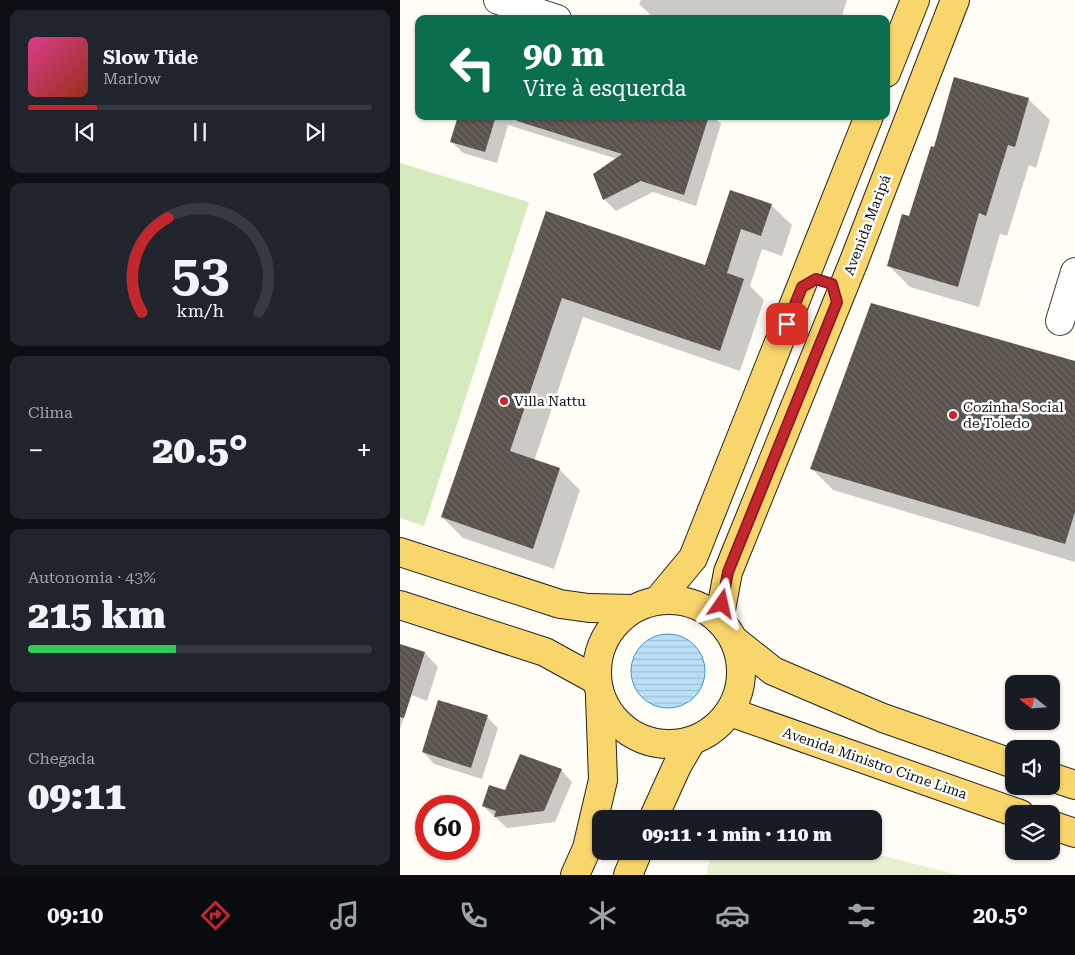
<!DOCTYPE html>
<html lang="pt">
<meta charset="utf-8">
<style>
body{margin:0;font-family:"Roboto Serif",serif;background:#20242c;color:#f1f3f6;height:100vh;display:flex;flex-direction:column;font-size:19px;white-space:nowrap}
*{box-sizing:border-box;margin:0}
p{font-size:16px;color:#9ea1a6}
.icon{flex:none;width:28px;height:28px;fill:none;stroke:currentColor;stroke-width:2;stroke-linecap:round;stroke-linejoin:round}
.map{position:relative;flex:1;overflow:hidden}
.drawer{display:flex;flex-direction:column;gap:10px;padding:10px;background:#0d0f14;width:400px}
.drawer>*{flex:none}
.banner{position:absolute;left:15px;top:15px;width:475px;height:105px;border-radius:10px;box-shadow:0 1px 4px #0004;background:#0b6e4f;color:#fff;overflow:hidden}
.needle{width:32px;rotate:287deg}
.buttons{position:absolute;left:605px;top:675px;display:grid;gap:10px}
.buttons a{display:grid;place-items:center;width:55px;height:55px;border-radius:10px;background:#171b24;box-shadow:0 1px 4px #0004;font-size:25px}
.speed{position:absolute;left:15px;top:795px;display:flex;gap:10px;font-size:25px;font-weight:700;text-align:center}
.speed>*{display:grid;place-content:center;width:65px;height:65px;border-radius:50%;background:#171b24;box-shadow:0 1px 4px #0004;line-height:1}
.speed .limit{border:8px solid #d22;background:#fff;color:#111}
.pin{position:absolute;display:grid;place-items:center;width:42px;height:42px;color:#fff;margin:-21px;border-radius:10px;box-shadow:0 2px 8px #0006}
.me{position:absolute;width:55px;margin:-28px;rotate:11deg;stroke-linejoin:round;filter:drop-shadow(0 0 4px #0008)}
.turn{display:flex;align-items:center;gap:18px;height:105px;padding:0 25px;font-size:22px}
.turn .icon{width:65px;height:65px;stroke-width:2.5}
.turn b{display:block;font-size:35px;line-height:42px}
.big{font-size:38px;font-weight:800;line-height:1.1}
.drawer .tile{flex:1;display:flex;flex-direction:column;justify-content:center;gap:8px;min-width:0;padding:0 18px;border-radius:10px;background:#20242c}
.drawer .dial{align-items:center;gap:0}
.dial svg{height:130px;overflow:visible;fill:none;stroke:#363941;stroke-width:7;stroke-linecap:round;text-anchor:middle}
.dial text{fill:#f1f3f6;stroke:none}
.song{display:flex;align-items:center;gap:15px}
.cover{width:60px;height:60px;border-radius:8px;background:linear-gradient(135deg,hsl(330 70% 55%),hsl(10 70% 35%))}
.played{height:5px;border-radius:2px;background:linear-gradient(90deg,#c4262e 20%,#363941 20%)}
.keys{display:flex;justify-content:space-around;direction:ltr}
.heat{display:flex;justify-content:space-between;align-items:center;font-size:28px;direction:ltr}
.charge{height:8px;border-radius:4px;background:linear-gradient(90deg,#34c759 43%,#363941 0)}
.trip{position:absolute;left:192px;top:810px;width:290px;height:50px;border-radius:10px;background:#171b24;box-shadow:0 1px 4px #0004;font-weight:800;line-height:50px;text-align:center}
.tab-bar{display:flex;height:80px;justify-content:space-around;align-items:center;background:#090b0e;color:#9ea1a6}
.tab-bar .icon{width:35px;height:35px}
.tab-bar .active{color:#c4262e}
.tab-bar b{font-size:22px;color:#f1f3f6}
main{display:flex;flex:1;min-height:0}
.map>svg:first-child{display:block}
.grass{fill:#d5ebbd}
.pitch{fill:#e6f2cf}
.water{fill:url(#water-rules);stroke:#3f96cf}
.shadow{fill:#0003}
.building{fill:url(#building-back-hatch)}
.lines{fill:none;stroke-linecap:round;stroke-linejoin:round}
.minor-casing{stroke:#444;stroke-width:30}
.major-casing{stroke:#222;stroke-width:30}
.minor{stroke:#fff;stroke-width:28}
.major{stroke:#f9d66b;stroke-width:28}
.route-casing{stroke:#7f191e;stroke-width:12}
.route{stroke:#c4262e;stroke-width:9}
.poi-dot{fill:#c4262e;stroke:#fff;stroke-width:2}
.labels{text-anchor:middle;stroke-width:5;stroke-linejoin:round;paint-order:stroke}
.street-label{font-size:14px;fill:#111;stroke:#fff}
.poi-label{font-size:14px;fill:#111;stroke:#fff;text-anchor:start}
</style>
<main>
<section class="drawer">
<div class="tile">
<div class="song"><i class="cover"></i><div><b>Slow Tide</b><p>Marlow</p></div></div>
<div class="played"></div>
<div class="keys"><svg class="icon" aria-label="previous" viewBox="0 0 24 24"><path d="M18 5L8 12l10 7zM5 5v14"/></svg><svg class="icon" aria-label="pause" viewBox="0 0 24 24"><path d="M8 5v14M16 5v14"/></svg><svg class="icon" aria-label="next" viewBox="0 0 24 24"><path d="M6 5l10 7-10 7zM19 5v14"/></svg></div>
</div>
<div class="tile dial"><svg viewBox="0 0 100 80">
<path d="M14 69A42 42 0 1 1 86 69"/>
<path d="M14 69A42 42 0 0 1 30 11" stroke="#c4262e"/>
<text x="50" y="56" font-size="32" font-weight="700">53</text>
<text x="50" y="72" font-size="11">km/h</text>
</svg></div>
<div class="tile"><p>Clima</p>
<div class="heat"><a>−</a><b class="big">20.5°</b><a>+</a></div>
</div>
<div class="tile"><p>Autonomia · 43%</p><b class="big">215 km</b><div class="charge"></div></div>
<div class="tile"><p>Chegada</p><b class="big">09:11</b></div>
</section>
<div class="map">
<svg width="675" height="875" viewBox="0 0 675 875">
<defs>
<pattern id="water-rules" width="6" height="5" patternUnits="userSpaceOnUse" patternTransform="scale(1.25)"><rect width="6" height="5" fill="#b9e0f7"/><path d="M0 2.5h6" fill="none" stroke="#9ebfd3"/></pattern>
<pattern id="building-back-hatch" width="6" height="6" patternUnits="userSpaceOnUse" patternTransform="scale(1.25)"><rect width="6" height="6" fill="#5a524d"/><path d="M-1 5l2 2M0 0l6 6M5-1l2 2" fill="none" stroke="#6d6662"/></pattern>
</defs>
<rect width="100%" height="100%" fill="#fffdf5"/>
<!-- grass -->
<polygon class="grass" points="0,163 129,202 24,526 0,518"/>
<!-- pitch -->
<polygon class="pitch" points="312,851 464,851 559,875 306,875"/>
<!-- water -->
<circle class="water" cx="268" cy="671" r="37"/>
<!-- shadow -->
<g class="shadow">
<polygon points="241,0 447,0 441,19 255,19 239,4"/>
<polygon points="628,99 650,120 636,168 629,165 607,236 600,234 579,307 510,287 489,266 510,217 535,148"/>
<polygon points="54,116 313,116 321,124 296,206 253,192 216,211 204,199 194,175 217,159 108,125 97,163 63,153 51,141 58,118"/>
<polygon points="330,191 371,205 392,225 382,256 362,249 350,286 364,300 340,371 183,317 134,461 160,470 180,490 154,569 63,538 42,517 146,212 305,267"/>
<polygon points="675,362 675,562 433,490 412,469"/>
<polygon points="0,645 25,653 38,667 27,701 11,695 0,729"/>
<polygon points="87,717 98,728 82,779 34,764 23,752"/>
<polygon points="161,770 172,782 155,822 107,828 83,806"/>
</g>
<!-- building -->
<g class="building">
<polygon points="554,77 629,98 615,147 608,145 586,216 579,213 558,287 487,266 502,214 509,216 531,146 534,147"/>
<polygon points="58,116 96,116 85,152 50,142"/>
<polygon points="118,116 309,116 284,195 241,181 203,200 193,174 222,154 117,121"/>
<polygon points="330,190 372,204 361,236 341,229 327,273 344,279 320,351 162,298 110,451 160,468 133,549 41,517 146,211 305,265"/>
<polygon points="471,303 675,361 675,512 665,544 410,469"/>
<polygon points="0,644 25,652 4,718 0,717"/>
<polygon points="38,700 88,715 71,768 22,752"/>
<polygon points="120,754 162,769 144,811 94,817 96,811 82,806 89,785 105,790"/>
</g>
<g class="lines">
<defs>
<g id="minor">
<polyline points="98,0 157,19"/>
<polyline points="660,321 675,272"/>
</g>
<g id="major">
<polyline points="486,73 515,0"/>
<polyline points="0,552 160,604 189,608 233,609"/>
<circle cx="269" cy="672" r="72"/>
<polyline points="258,600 293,558 469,116"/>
<polyline points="0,605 145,652 196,680"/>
<polyline points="319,620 328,572 454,261 555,0"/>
<polyline points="334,640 373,671 483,718 614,764"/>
<polyline points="330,712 620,814"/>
<polyline points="651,777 675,785"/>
<polyline points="253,819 277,766 291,742"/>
<polyline points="651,825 675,833"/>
<polyline points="175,875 187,848 203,780 200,697"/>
<polyline points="228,875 238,851"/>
</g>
</defs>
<!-- minor casing -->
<use href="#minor" class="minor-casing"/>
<!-- major casing -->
<use href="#major" class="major-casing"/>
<!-- minor -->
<use href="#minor" class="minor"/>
<!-- major -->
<use href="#major" class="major"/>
</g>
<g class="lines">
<defs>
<polyline id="route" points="322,604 328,572 437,302 432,284 416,279 402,287 387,324"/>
</defs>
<!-- route casing -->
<use href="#route" class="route-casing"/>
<!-- route -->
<use href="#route" class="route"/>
</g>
<!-- markers -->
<g class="poi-dot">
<circle cx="104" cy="401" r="5"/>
<circle cx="553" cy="415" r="5"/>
</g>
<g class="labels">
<!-- street labels -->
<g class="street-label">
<text transform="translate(467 225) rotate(-69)" y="5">Avenida Maripá</text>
<text transform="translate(475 763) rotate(19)" y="5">Avenida Ministro Cirne Lima</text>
</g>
<!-- poi labels -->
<g class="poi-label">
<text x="114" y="406">Villa Nattu</text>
<text x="563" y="412">Cozinha Social<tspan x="563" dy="16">de Toledo</tspan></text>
</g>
</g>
</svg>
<div class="buttons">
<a><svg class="needle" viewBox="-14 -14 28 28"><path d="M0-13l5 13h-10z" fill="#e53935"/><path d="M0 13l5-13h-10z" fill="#9ea1a6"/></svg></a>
<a><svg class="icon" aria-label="sound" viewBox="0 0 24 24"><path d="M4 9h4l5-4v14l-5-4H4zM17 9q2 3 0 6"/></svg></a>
<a><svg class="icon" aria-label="layers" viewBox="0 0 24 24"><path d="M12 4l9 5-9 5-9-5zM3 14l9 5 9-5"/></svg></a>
</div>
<div class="speed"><div class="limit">60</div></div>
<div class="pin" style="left:387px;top:324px;background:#d93025"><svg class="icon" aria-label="arrive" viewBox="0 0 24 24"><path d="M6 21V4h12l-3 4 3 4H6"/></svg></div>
<svg class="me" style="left:322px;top:604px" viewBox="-20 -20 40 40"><path d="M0-17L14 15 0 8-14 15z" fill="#c4262e" stroke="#fff" stroke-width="4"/></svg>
<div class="trip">09:11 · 1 min · 110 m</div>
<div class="banner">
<div class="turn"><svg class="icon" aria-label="left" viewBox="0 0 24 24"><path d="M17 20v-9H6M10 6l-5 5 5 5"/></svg><div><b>90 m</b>Vire à esquerda</div></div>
</div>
</div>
</main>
<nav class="tab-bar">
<b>09:10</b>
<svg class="icon active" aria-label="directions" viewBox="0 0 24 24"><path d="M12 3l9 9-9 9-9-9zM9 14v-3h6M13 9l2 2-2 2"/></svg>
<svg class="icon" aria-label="music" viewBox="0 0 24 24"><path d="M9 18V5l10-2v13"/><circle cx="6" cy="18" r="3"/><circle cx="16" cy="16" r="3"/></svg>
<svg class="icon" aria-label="phone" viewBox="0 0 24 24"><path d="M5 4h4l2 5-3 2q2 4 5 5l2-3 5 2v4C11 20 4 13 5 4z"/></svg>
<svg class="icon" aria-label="climate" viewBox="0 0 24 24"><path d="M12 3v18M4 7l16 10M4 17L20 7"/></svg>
<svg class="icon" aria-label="car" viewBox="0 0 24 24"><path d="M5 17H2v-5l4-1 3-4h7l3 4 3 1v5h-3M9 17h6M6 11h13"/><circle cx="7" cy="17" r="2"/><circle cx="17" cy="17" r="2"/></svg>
<svg class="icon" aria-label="filters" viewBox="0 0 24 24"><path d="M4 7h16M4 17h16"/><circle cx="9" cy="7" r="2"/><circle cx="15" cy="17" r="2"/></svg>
<b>20.5°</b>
</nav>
